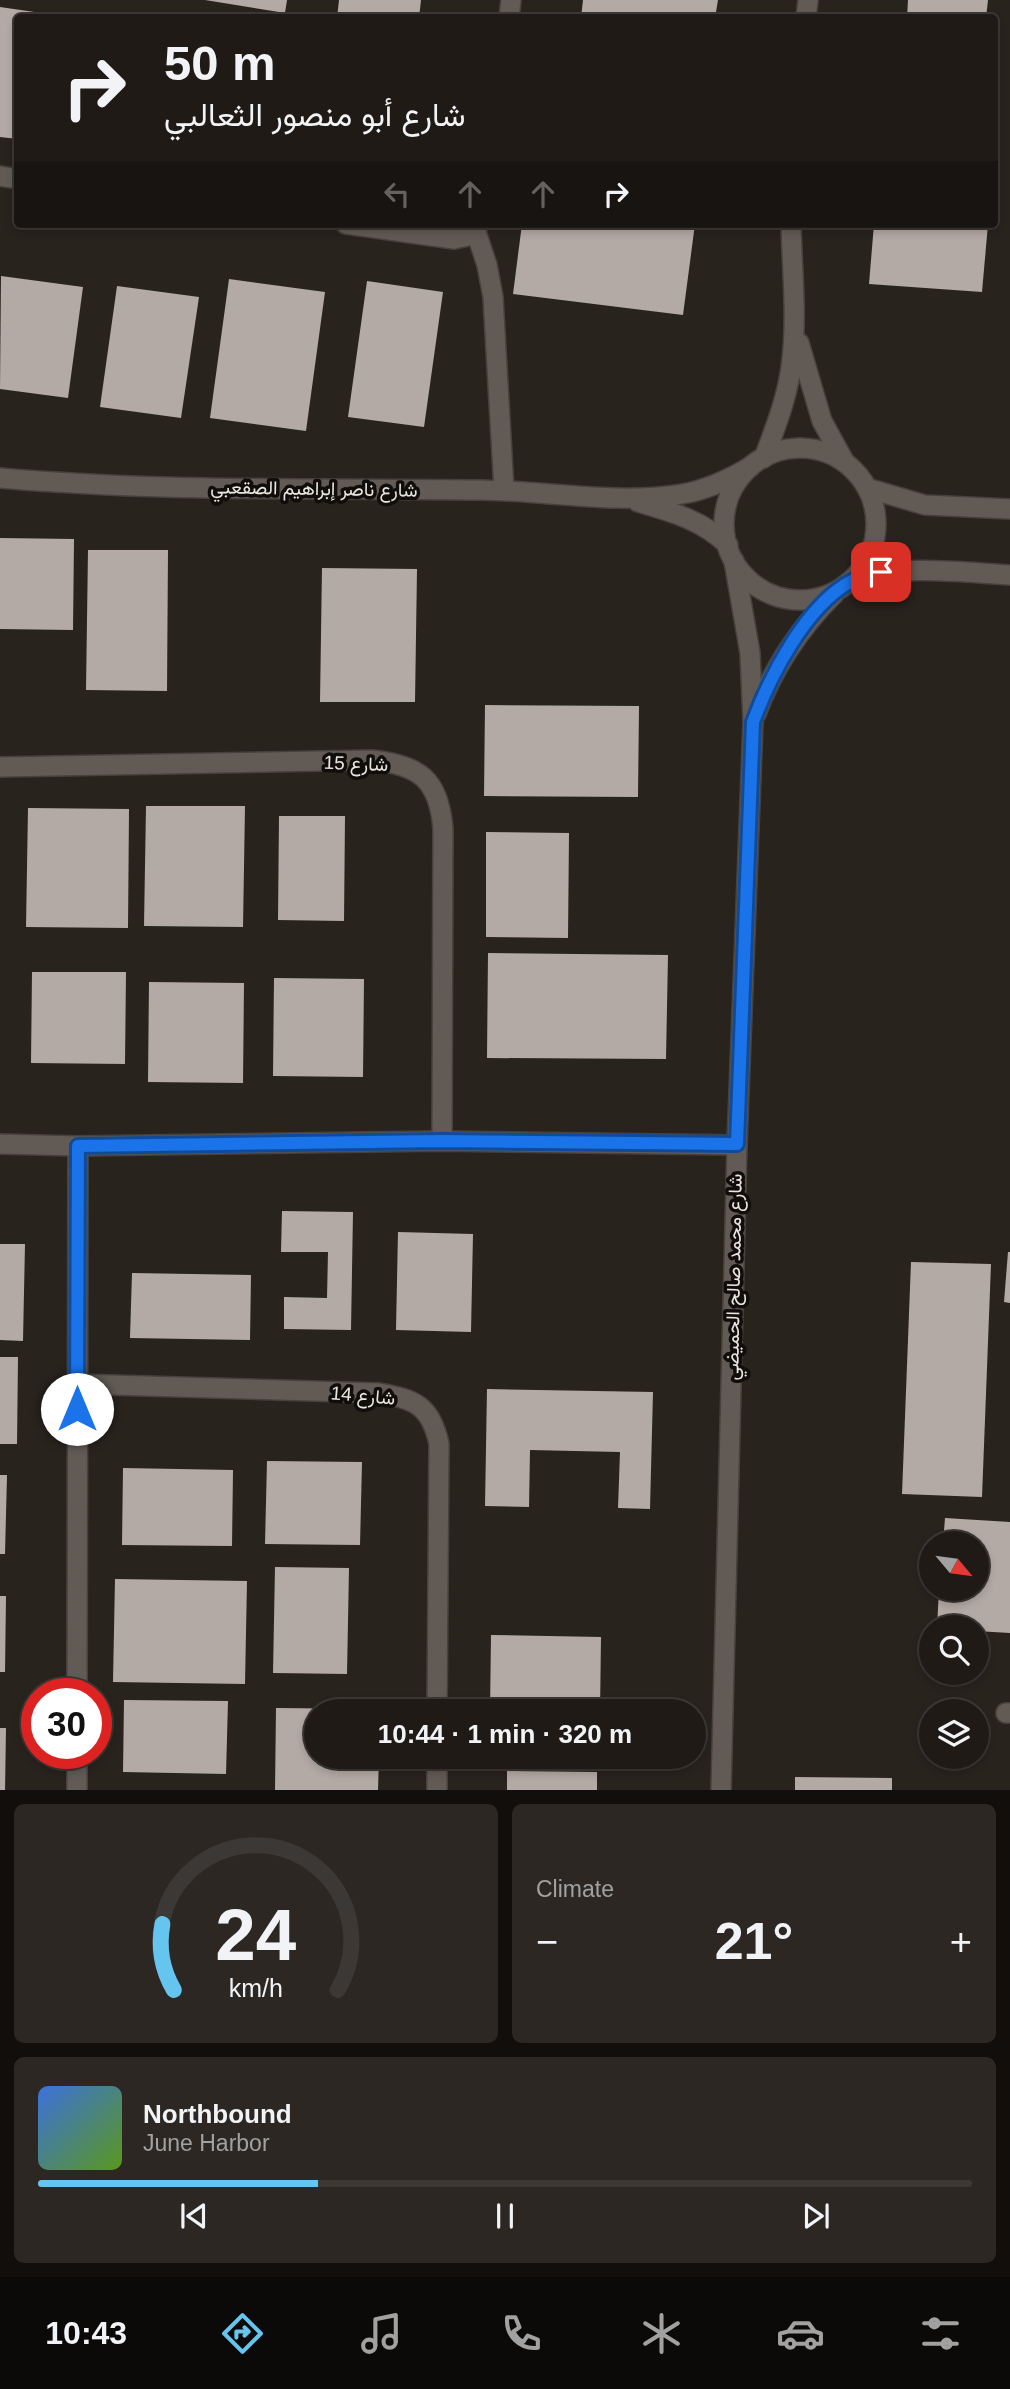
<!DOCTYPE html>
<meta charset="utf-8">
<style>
body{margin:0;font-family:Arial,Vazirmatn,sans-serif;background:#2c2723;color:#f1f3f6;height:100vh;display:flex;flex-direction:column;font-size:26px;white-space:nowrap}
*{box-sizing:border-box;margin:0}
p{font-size:23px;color:#a1a1a1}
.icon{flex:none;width:38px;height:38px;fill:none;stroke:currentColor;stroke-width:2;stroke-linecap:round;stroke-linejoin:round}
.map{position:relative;height:1790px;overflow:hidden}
.side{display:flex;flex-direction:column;gap:14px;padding:14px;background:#110e0c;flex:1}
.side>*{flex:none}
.top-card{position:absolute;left:14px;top:14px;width:984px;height:214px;border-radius:7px;box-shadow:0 4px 10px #0003,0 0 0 2px #3c3835;background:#1f1a16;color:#f1f3f6;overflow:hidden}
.needle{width:46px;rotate:119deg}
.tools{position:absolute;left:919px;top:1531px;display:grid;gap:14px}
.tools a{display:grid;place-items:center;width:70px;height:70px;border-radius:50%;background:#1f1a16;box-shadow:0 4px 10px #0003,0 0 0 2px #3c3835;font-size:35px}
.speed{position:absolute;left:21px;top:1678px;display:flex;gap:14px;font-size:35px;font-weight:700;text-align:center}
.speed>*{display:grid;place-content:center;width:91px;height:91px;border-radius:50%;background:#1f1a16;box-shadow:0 4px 10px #0003,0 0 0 2px #3c3835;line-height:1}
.speed .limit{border:10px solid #d22;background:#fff;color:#111}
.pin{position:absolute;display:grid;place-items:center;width:60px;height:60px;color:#fff;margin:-30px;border-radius:14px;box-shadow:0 4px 10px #0006}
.me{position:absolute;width:77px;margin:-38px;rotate:0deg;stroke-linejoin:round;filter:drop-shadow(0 0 5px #0008)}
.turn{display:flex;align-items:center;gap:24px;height:147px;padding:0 35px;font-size:32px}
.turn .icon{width:91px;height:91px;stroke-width:2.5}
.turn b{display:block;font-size:49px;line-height:60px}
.lanes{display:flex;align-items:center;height:66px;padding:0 35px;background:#0003;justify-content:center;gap:35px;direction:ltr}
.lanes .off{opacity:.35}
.big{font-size:52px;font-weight:700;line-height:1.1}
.side .widget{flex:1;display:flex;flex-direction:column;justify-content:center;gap:10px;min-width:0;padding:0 24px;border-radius:10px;background:#2c2723}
.side .dial{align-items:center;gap:0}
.dial svg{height:182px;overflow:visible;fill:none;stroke:#3c3835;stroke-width:7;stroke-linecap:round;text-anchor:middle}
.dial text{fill:#f1f3f6;stroke:none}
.song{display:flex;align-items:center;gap:21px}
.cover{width:84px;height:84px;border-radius:10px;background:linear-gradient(135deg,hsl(220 70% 55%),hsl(90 70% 35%))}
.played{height:7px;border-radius:4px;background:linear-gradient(90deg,#65c5ee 30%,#3c3835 30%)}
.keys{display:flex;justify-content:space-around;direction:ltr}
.heat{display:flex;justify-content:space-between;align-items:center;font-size:38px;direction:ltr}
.side .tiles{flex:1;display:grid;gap:14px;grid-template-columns:1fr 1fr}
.widget:last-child{grid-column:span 2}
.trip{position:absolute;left:304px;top:1699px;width:402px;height:70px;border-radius:35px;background:#1f1a16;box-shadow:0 4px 10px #0003,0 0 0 2px #3c3835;font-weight:700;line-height:70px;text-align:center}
.tab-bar{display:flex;height:112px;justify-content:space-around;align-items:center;background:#0c0a09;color:#a1a1a1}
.tab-bar .icon{width:49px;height:49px}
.tab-bar .selected{color:#65c5ee}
.tab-bar b{font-size:32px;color:#f1f3f6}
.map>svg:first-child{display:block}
.building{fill:#b4aaa5}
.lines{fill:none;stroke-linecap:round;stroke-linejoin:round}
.service-casing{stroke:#46413c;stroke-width:22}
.minor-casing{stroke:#46413c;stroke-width:22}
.tertiary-casing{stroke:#46413c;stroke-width:22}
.service{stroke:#625b55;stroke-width:19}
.minor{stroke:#625b55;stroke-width:19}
.tertiary{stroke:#625b55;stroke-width:19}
.route-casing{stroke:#114b97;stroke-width:18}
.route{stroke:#1a73e8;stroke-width:12}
.labels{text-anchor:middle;stroke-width:7;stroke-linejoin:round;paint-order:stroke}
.street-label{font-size:19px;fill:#e9e5e1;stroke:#100d0b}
</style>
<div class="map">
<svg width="1010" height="1791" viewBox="0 0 1010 1791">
<rect width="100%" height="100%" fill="#29231e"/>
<!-- building -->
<g class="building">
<polygon points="205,0 287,0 285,13"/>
<polygon points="339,0 421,0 419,18 337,18"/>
<polygon points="583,0 718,0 715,18 581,18"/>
<polygon points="908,0 988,0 986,18 907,18"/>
<polygon points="0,7 62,16 18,18 18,139 0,137"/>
<polygon points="522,224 695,224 683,315 513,294"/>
<polygon points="874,224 988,224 982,292 869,284"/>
<polygon points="1,276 83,287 68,398 0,389"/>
<polygon points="229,279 325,292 306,431 210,418"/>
<polygon points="367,281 443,292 424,427 348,417"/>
<polygon points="117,286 199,297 181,418 100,407"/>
<polygon points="0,538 74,539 73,630 0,629"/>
<polygon points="88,550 168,550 167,691 86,690"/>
<polygon points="322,568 417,569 415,702 320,702"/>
<polygon points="485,705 639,706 638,797 484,796"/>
<polygon points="146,806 245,806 243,927 144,926"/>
<polygon points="28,808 129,809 128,928 26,927"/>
<polygon points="279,816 345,816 344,921 278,920"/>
<polygon points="486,832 569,833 568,938 486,937"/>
<polygon points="488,953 668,955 666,1059 487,1058"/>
<polygon points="32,972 126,972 125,1064 31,1063"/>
<polygon points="274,978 364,979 363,1077 273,1076"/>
<polygon points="149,982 244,983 243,1083 148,1082"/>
<polygon points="282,1211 353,1212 351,1330 284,1329 284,1297 327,1298 328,1252 281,1252"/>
<polygon points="398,1232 473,1234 471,1332 396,1330"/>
<polygon points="0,1244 25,1244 23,1341 0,1340"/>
<polygon points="1008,1252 1010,1252 1010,1303 1004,1302"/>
<polygon points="911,1262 991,1264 982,1497 902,1494"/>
<polygon points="132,1273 251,1275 250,1340 130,1338"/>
<polygon points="0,1357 18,1357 17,1444 0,1444"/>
<polygon points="487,1389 653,1392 650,1509 618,1508 620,1452 530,1450 529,1507 485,1506"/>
<polygon points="267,1461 362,1462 360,1545 265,1544"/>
<polygon points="123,1468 233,1470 232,1546 122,1545"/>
<polygon points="0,1475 7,1475 5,1554 0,1554"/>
<polygon points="945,1518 1010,1522 1010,1633 976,1631 976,1628 937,1628 939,1589 976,1589 976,1544 943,1544"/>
<polygon points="275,1567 349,1568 347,1674 273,1673"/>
<polygon points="115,1579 247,1581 245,1684 113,1682"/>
<polygon points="0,1596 6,1596 5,1672 0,1672"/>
<polygon points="491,1635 601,1637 600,1712 490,1712"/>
<polygon points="124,1700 228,1701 226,1774 123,1772"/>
<polygon points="276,1708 374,1709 374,1712 317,1712 317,1757 379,1757 378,1791 275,1791"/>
<polygon points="0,1728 6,1728 5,1791 0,1791"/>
<polygon points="507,1771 597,1772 597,1791 507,1791"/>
<polygon points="795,1777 892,1778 892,1791 795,1791"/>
</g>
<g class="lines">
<defs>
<g id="service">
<polyline points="475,229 487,265 493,297 504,490"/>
<polyline points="1006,1713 1010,1713"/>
</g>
<g id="minor">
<polyline points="509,18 511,0"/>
<polyline points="0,176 18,179"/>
<polyline points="346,224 454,239 468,236 479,224"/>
<path d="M 0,478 C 160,492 321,488 481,490 C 548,491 616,505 682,494 C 707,490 728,480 750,467"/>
<path d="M 638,502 C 672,512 702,520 728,545"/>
<path d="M 0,767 L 372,760 C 419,765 439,779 443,829 L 442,1141"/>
<polyline points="0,1144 78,1146 442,1141 737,1145"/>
<path d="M 77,1384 L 379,1393 C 415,1399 431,1406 439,1444 L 437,1712"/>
<polyline points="77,1694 78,1146"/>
<polyline points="77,1791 77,1754"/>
<polyline points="437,1791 437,1757"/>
</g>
<g id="tertiary">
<polyline points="806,18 808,0"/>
<polyline points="799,343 822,421 844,461"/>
<circle cx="800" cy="524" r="76"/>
<path d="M 764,458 C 776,426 789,393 792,359 C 797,315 792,269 791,224"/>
<polyline points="867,488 925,505 1010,509"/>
<path d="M 852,581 C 903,564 957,572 1010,575"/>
<path d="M 756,714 C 773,668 799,629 834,594"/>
<polyline points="721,1791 737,1145 753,722 750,653 734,561"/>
</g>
</defs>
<!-- service casing -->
<use href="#service" class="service-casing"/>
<!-- minor casing -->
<use href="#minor" class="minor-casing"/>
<!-- tertiary casing -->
<use href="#tertiary" class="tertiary-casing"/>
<!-- service -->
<use href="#service" class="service"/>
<!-- minor -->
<use href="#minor" class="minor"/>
<!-- tertiary -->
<use href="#tertiary" class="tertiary"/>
</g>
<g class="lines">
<defs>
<path id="route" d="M 77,1409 L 78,1146 L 442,1141 L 737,1144 L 753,722 C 770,676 806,606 850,582 C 859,577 871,575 881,572"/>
</defs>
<!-- route casing -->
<use href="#route" class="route-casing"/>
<!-- route -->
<use href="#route" class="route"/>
</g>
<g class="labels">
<!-- street labels -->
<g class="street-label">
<text transform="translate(314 488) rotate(1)" y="7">شارع ناصر إبراهيم الصقعبي</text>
<text transform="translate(356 763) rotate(2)" y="7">شارع 15</text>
<text transform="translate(733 1277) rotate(-89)" y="7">شارع محمد صالح الحميضي</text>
<text transform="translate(363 1395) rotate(5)" y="7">شارع 14</text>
</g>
</g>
</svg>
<div class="tools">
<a><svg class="needle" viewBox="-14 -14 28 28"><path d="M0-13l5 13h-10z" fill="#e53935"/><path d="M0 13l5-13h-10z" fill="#a1a1a1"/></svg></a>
<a><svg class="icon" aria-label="search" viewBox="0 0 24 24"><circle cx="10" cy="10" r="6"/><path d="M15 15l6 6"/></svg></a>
<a><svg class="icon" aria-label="layers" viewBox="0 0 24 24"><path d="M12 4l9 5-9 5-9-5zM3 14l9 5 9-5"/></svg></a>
</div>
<div class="speed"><div class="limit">30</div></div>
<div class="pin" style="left:881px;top:572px;background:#d93025"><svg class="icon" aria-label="arrive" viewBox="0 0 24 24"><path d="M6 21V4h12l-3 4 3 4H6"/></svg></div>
<svg class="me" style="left:77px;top:1409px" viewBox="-20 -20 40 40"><circle r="19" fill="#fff"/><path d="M0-13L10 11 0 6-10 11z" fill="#1a73e8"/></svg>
<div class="trip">10:44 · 1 min · 320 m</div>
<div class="top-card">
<div class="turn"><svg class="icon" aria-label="right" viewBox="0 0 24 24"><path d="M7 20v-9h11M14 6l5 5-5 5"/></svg><div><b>50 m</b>شارع أبو منصور الثعالبي</div></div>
<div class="lanes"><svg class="icon off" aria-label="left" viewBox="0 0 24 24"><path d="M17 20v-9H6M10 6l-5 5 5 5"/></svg><svg class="icon off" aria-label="ahead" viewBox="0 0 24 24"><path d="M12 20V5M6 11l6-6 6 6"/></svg><svg class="icon off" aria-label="ahead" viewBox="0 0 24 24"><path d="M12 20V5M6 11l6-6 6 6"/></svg><svg class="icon" aria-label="right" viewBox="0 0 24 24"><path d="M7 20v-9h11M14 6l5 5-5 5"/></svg></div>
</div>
</div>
<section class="side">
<div class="tiles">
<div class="widget dial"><svg viewBox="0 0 100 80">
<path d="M14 69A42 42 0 1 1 86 69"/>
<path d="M14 69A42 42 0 0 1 9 40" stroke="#65c5ee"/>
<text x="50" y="56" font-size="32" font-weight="700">24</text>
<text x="50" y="72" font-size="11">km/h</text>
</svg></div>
<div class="widget"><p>Climate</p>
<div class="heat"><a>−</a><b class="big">21°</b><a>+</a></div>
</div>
<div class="widget">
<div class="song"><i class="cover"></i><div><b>Northbound</b><p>June Harbor</p></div></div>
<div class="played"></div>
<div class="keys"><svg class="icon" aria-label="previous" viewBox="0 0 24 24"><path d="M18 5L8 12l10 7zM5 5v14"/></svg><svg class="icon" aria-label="pause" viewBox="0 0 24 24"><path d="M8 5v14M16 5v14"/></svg><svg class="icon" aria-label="next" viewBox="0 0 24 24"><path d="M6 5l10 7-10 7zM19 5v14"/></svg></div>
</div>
</div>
</section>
<nav class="tab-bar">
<b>10:43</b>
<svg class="icon selected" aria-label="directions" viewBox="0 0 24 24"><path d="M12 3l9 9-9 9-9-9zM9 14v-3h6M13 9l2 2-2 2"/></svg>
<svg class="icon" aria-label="music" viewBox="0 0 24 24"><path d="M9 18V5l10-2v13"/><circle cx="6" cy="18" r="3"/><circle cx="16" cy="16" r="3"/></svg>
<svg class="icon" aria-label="phone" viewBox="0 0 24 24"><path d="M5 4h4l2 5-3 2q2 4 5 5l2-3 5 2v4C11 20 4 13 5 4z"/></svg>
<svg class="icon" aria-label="climate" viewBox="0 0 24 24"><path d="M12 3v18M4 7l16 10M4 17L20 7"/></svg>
<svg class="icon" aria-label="car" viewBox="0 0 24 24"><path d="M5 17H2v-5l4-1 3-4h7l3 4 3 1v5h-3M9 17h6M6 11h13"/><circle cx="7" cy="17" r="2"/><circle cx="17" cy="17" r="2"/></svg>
<svg class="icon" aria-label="filters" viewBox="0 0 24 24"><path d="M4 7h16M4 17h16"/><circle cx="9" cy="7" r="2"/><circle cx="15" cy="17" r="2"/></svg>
</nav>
